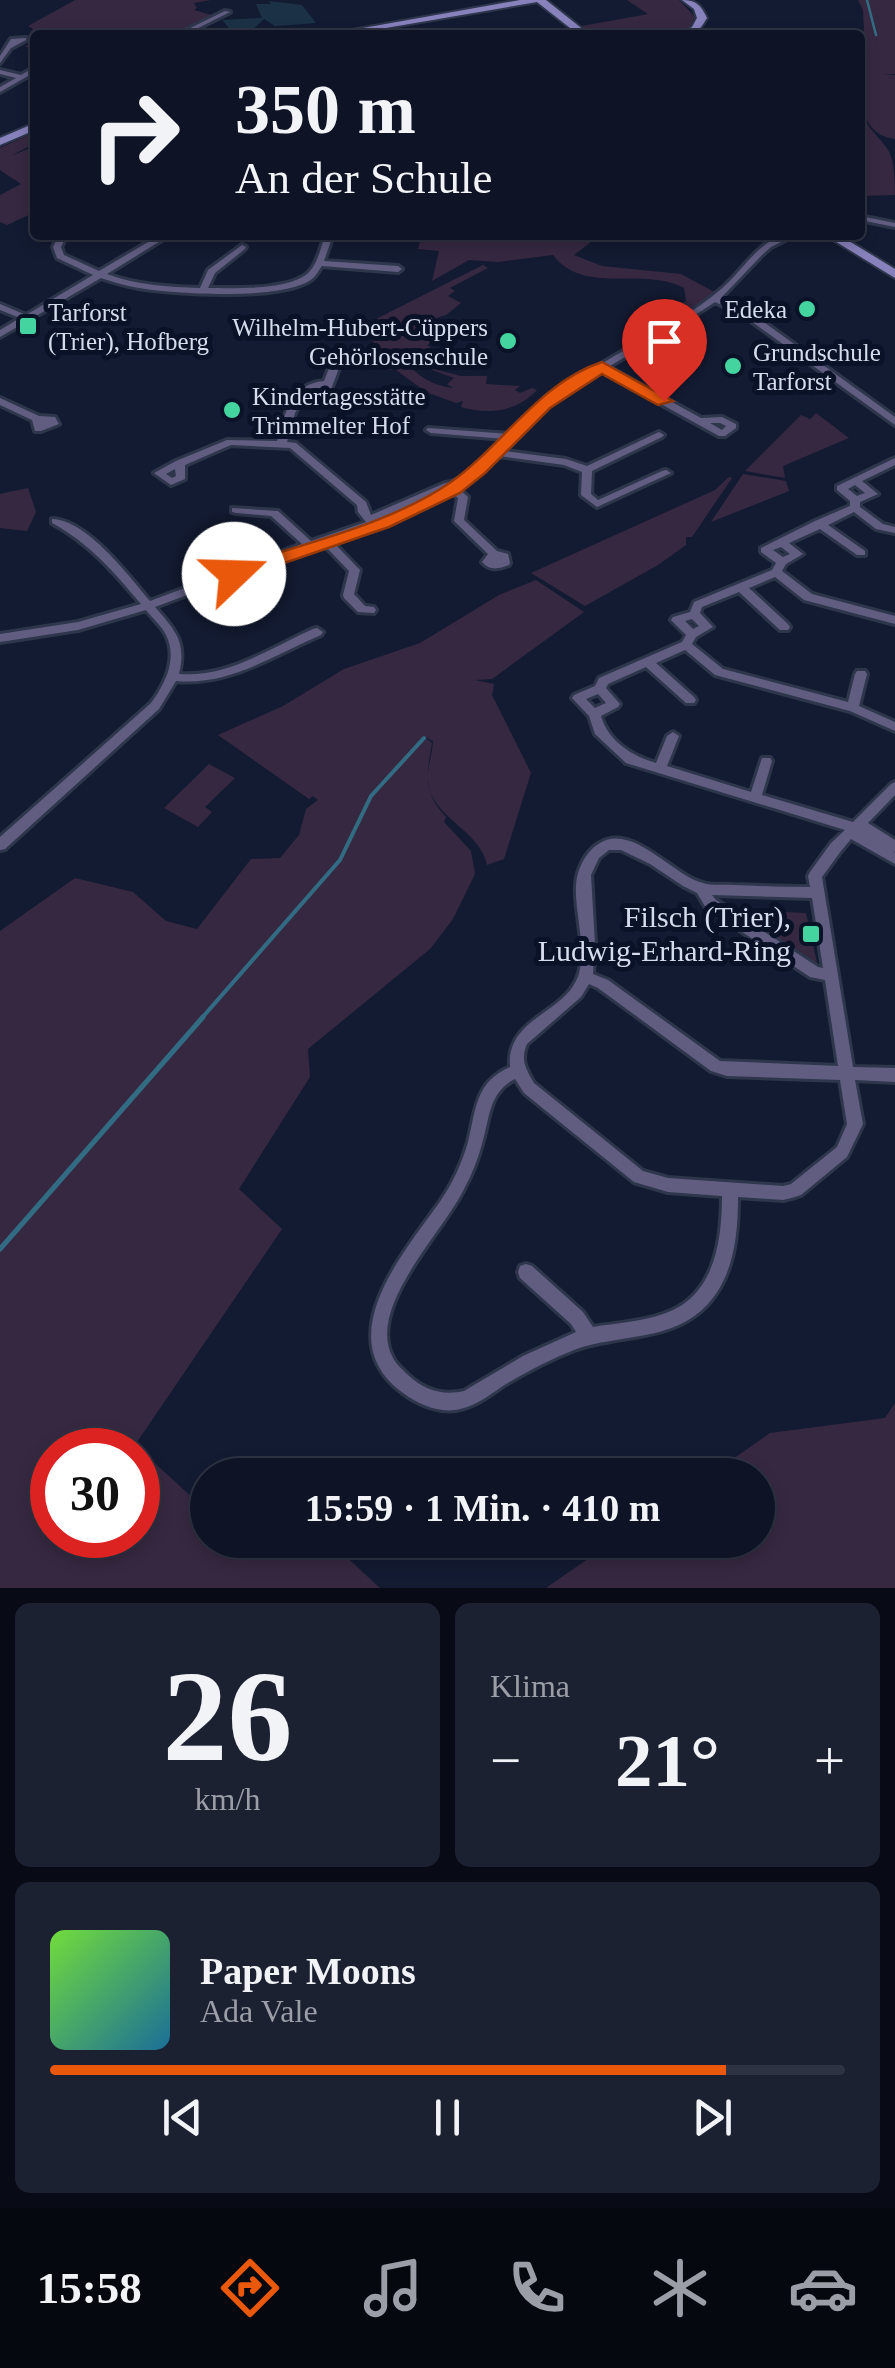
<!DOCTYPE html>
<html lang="de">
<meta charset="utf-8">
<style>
body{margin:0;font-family:Georgia,serif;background:#1c2132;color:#f1f3f6;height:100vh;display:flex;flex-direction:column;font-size:38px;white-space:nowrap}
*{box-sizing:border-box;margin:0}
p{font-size:32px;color:#9b9ea7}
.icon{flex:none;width:55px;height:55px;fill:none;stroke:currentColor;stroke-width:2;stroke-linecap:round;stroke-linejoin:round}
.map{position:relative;height:1588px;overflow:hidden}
.sheet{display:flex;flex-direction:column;gap:15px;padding:15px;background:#080b15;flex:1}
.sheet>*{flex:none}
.hud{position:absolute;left:30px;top:30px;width:835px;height:210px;border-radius:10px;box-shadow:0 5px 15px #0003,0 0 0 2px #2e3343;background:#0e1426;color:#f1f3f6;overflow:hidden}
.speed{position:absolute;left:30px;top:1428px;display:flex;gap:20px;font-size:50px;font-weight:700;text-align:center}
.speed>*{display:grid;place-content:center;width:130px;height:130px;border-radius:50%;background:#0e1426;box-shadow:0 5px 15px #0003,0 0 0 2px #2e3343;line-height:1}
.speed .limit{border:15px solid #d22;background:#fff;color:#111}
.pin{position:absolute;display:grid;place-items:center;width:85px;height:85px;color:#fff;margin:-102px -42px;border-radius:50% 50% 50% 0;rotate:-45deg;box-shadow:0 0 10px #0007}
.pin .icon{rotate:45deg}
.me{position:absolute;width:110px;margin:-55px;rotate:69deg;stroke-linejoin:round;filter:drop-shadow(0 0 8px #0008)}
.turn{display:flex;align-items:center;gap:35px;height:210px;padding:0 40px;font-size:45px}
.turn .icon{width:130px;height:130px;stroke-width:2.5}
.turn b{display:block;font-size:70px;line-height:85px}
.big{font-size:75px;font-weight:700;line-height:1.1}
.sheet .card{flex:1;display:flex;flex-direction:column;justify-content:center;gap:15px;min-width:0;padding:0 35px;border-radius:15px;background:#1c2132}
.sheet .dial{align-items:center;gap:0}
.dial b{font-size:130px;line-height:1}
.song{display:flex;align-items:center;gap:30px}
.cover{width:120px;height:120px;border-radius:15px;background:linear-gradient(135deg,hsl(100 70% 55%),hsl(200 70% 35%))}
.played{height:10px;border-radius:5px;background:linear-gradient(90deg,#ea580c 85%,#2e3343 85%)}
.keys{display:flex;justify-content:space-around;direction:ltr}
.heat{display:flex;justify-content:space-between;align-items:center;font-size:55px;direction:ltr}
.sheet .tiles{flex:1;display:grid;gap:15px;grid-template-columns:1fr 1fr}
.card:last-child{grid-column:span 2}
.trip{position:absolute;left:190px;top:1458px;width:585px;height:100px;border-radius:50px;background:#0e1426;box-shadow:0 5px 15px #0003,0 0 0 2px #2e3343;font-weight:700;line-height:100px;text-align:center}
.tabs{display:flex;height:160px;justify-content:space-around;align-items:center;background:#06080f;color:#9b9ea7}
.tabs .icon{width:70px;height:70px}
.tabs .active{color:#ea580c}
.tabs b{font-size:45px;color:#f1f3f6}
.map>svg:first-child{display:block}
.green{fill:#362841;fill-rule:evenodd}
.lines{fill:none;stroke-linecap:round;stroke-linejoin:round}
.stream-far2{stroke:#326c83;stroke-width:2.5}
.stream-far1{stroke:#326c83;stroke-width:4}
.stream{stroke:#326c83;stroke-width:5}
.building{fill:#1b3246}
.minor-casing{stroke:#2e364c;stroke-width:6}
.secondary-casing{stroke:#2e364c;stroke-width:4}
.minor{fill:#605d81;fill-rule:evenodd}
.secondary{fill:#8781bc;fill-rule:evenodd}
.route{fill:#ea580c;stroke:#983908;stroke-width:2.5}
.poi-dot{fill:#44d49f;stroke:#0a1228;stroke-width:4}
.labels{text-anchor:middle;stroke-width:10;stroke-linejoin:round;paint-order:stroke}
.far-poi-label{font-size:25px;fill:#d5dcec;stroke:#0a1228;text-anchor:start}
.poi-label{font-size:30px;fill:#d5dcec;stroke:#0a1228;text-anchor:end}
</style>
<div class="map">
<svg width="895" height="1588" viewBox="0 0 895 1588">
<rect width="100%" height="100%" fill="#131b32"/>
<!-- green -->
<g class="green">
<polygon points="75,0 211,0 194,3 197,8 194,10 218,17 173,35 35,35 35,48 25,47 31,42 27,37 33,29 28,26"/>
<polygon points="627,0 679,0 695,17 688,30 676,35 592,35 582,26 648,14"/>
<path d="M 858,0 L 895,0 L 895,74 L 883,74 L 895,75 L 895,139 C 849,134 860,67 860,35 L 802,35 L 795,29 L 864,31 L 863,10 Z"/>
<path d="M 860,113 C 885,154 895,138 895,195 L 860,196 Z"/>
<polygon points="35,132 35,143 11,156 35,146 35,212 7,225 0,222 0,195 21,184 0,170 0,148"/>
<path d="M 422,235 L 592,235 L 591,242 L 574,255 L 602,266 L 681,274 L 716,293 L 658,329 L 644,321 L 686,301 L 684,288 C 644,266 584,296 553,255 L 498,262 L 469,260 L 432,281 L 439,251 L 418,249 Z"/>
<path d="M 483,265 L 488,268 L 450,288 L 455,291 L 448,296 L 461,303 L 446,315 L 426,321 L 447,334 L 427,345 L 436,351 L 424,359 L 413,356 L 408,363 C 417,377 435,386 453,388 L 447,384 L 454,378 L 421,366 L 461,376 L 487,376 L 486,384 L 520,386 L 515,390 L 520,393 L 532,388 L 537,390 C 518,410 492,416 461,407 L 463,401 L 456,403 L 426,392 L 396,370 L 382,369 L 394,362 C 377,353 376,337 357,332 L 383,327 L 374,320 Z"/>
<polygon points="816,413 849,438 783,466 785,478 745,471 801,415 810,419"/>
<polygon points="743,474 786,481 789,491 711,522"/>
<polygon points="729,477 732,478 692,537 686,537 686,545 658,565 585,606 531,573 715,490"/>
<polygon points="28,488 36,512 27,531 0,528 0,494"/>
<path d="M 536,580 L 584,612 L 492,679 L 475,680 L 494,684 L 492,695 L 531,773 L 504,859 L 487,865 C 481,833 439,820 429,789 C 425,774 432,757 433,741 L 423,736 L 432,743 C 427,774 422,792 446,817 L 444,822 L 471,851 L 475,874 L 453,919 L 430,949 L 308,1049 L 310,1077 L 239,1189 L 282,1229 L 135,1445 L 207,1511 L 208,1540 L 328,1540 L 380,1588 L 0,1588 L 0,931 L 75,878 L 133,892 L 166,921 L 197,929 L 251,859 L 280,858 L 299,835 L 306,809 L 318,800 L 313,796 L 309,799 L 218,735 L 283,706 L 344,669 L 420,643 L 499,595 ZM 138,1450 L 138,1535 L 52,1535 L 52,1450 Z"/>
<polygon points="209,764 235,778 205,807 212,812 198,827 164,808"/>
<polygon points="736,910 806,913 818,967 732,914"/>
<polygon points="895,1403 895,1588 546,1588 615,1540 758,1540 758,1475 710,1475 770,1433 885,1418"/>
</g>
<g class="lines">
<!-- stream-far2 -->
<polyline class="stream-far2" points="867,0 876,35"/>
<!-- stream-far1 -->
<polyline class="stream-far1" points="201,1019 340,860 371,796 424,738"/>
<!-- stream -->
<polyline class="stream" points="0,1249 203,1017"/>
</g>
<!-- building -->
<polygon class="building" points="269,1 302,5 316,23 275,26 264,19 252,30 244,31 230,29 222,20 262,18 256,4 271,4"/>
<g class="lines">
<defs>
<g id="minor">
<polygon points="225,11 230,12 184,35 176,35"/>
<polygon points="26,38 26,40 11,48 0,63 0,56 11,39"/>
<polygon points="35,67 35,72 0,92 0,87 16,78 0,74 0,70 21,75"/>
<polygon points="860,216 895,223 895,227 860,220"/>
<path d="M 59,235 L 67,235 L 61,247 L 64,255 L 99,271 L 160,235 L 170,235 L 107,274 C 136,285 168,287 200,288 L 208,270 L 242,245 L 246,247 L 245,249 L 215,273 L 208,288 C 233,288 293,291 310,271 C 318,262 321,247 325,235 L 333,235 L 324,261 L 398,266 L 402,269 L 398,272 L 322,266 C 319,270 316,276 312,279 C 283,301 175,294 139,288 C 126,286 113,282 101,278 L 0,337 L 0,330 L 20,318 L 0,310 L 0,304 L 26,315 L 93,275 L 57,258 L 53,247 Z"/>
<path d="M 783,235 L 795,235 L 771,247 L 762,255 L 721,298 L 750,312 L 895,417 L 895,425 L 744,316 L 715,302 L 680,325 L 608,367 L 701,418 L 722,417 L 736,424 L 736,428 L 725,436 L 719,436 L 601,371 L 548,407 L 505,451 L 566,459 L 587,466 L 659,432 L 664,435 L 662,437 L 592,471 L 591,494 L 598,500 L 662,471 L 666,470 L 671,473 L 597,507 L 581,495 L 582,472 L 564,465 L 499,456 L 458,488 L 468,497 L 464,520 L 497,551 L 508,554 L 510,563 L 509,565 C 498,569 490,571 482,562 L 488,554 L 454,521 L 458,498 L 451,493 L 418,510 L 379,525 L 378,527 L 371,528 L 332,541 L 360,570 L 354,594 L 365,606 L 374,607 L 376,610 L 374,613 L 358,612 L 344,598 L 343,595 L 349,571 L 323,544 L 155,607 C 175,630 187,642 179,674 C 228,678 270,648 313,629 L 317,628 L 323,632 L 321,635 C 274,655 229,686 176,681 L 159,709 L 5,849 L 0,850 L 0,837 L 151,703 C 165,684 178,659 166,635 C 162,626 152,618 146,610 L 78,630 L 0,642 L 0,634 L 78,622 L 141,604 C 114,572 89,543 52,523 L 52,519 C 87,520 128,575 150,601 L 302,544 L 271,516 L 236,513 L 232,512 L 232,508 L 278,511 L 311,541 L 366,522 L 358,512 L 357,505 L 290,448 L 231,445 L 185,465 L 185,479 L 171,485 L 154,473 L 176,461 L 227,440 L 277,441 C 285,413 291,384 324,381 L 331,363 L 336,360 L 341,363 L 330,392 L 385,397 L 390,400 L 385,403 L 305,395 L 295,413 L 287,442 L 296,443 L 366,502 L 371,515 L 445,483 C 465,482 492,453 505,439 L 431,433 L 426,430 L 428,428 L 510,434 C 548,393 594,368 642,340 C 668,325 697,310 720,290 C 742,272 755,245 783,235 ZM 710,423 L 720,423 L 726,426 L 722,430 ZM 175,469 L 176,476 L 172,478 L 166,474 Z"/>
<polygon points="0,398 39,416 55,417 59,424 41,431 35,431 32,420 0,405"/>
<path d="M 895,458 L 895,465 L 862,481 L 878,494 L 860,502 L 860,507 L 883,524 L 895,527 L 895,533 L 876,529 L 854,512 L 828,525 L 865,551 L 865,555 L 857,555 L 820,529 L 789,543 L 803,554 L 786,564 L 782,571 L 812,594 L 895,616 L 895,624 L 804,600 L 775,577 L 749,588 L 788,624 L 790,627 L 788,630 L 780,630 L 739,592 L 702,607 L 700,613 L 713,627 L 696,637 L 692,644 L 723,669 L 848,702 L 855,674 L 857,671 L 865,671 L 867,674 L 859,706 L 895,722 L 895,731 L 850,711 L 715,675 L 685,650 L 656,663 L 694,697 L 696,700 L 694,703 L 686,703 L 646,667 L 608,684 L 606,688 L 620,704 L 618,707 L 601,716 C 608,741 632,756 656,763 L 667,736 L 673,732 L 679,736 L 667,766 L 751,792 L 762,758 L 770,758 L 772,761 L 762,795 L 853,822 L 891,784 L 895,782 L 895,795 L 868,823 L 895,840 L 895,852 L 893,851 L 895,853 L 895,864 L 851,839 L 841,851 L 822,877 L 853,1067 L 895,1068 L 895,1082 L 855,1080 L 863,1124 L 847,1157 L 801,1195 L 795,1197 L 783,1200 L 738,1197 C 738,1235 734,1275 708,1304 C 672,1343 619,1333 574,1350 C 551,1359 528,1371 506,1384 C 492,1393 478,1405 460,1409 C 441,1414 419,1405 403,1393 C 329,1339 402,1255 439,1203 C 452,1185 462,1163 468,1142 C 476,1110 475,1082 510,1067 C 506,1016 568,1014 579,973 C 588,944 570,900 578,873 C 582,861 589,849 600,843 C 633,823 673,876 703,883 C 712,886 724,884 733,885 C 759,886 785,887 810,887 L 808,876 L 810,872 L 831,843 L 845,830 L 626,763 L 595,734 L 589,716 L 572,698 L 574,695 L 595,686 L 599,678 L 682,642 L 686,635 L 671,620 L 673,617 L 690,612 L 694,602 L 772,570 L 776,563 L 761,552 L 761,548 L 815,521 L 850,506 L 850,501 L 837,490 L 837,486 ZM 855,485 L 865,493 L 857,496 L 848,489 ZM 781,547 L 790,554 L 783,557 L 773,550 ZM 692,619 L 699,626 L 693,629 L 685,621 ZM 598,694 L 606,703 L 595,708 L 586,699 ZM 609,850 L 621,850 L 650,864 L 683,886 L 697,893 L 706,908 L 810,977 L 825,980 L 838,1066 L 720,1061 L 608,980 L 593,974 L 595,944 L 591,875 L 599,858 ZM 712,895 L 812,898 L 823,968 L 818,967 L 716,900 ZM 589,984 L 598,988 L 711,1071 L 727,1076 L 840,1080 L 847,1124 L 837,1147 L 791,1184 L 783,1186 L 668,1178 L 643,1171 L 534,1083 C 526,1069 520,1060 527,1044 L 581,997 ZM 515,1079 L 524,1093 L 634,1182 L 668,1192 L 722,1196 C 722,1242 714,1298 663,1314 C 641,1322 616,1323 593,1327 L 583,1312 L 532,1266 L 526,1264 L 520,1266 L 518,1272 L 520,1278 L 571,1324 L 576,1332 L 523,1356 L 464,1391 C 443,1396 424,1390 408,1375 C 403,1370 396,1364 393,1358 C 365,1307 445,1231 465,1187 C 472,1174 478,1159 482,1144 C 490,1118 488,1093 515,1079 Z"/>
</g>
<g id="secondary">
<polygon points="520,0 546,0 590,35 579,35 537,2 345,35 324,35"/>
<path d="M 682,0 C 696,0 701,5 707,18 C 699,31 696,35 680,35 L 692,27 L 697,18 L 694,9 Z"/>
<polygon points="35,123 35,130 0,145 0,138"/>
<polygon points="825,235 839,235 895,269 895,278"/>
</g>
</defs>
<!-- minor casing -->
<use href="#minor" class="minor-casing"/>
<!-- secondary casing -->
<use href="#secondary" class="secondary-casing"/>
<!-- minor -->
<use href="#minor" class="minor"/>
<!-- secondary -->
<use href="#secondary" class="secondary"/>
</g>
<!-- route -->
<path class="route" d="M 602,362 L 673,401 L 658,405 L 602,374 L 550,408 L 485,473 L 460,493 L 389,527 L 241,578 L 234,580 L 224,574 L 227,569 C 300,544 387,526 451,482 C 502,446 540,382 602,362 Z"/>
<!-- markers -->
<g class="poi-dot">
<circle cx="807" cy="309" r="10"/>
<rect x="18" y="316" width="20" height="20" rx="5"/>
<circle cx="508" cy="341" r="10"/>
<circle cx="733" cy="366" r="10"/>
<circle cx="232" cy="410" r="10"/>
<rect x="801" y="924" width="20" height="20" rx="5"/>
</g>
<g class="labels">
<!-- far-poi labels -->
<g class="far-poi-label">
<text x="787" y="318" text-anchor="end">Edeka</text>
<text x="48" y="321">Tarforst<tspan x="48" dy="29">(Trier), Hofberg</tspan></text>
<text x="488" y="336" text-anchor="end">Wilhelm-Hubert-Cüppers<tspan x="488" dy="29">Gehörlosenschule</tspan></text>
<text x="753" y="361">Grundschule<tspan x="753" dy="29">Tarforst</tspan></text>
<text x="252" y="405">Kindertagesstätte<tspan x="252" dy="29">Trimmelter Hof</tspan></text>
</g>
<!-- poi labels -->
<g class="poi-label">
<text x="791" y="927">Filsch (Trier),<tspan x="791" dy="34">Ludwig-Erhard-Ring</tspan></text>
</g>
</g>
</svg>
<div class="speed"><div class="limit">30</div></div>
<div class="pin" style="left:664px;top:401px;background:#d93025"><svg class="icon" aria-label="arrive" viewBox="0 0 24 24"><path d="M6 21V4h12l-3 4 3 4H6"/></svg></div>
<svg class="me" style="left:234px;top:574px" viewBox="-20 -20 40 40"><circle r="19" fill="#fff"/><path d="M0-13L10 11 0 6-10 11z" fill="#ea580c"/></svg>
<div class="trip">15:59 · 1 Min. · 410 m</div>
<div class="hud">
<div class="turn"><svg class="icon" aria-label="right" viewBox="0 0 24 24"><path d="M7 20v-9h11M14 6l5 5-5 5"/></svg><div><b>350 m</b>An der Schule</div></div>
</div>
</div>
<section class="sheet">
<div class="tiles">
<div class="card dial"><b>26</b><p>km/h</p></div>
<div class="card"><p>Klima</p>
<div class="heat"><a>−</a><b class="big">21°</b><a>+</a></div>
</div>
<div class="card">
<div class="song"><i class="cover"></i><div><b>Paper Moons</b><p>Ada Vale</p></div></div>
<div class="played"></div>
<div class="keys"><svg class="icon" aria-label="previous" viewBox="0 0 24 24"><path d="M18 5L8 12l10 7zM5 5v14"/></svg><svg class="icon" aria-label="pause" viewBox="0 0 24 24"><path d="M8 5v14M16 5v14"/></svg><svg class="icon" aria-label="next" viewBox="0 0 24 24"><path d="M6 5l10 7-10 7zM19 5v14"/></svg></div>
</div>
</div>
</section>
<nav class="tabs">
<b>15:58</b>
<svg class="icon active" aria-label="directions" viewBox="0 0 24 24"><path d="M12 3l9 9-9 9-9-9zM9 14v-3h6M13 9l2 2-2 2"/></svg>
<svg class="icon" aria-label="music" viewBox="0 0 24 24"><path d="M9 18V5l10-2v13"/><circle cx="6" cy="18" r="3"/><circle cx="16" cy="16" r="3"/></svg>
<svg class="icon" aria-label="phone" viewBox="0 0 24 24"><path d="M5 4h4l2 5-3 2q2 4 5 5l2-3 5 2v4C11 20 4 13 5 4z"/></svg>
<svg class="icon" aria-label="climate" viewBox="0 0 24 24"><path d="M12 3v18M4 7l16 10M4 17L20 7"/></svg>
<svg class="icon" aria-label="car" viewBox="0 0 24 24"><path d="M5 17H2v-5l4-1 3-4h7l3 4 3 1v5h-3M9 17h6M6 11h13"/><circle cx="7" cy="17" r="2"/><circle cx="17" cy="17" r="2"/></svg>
</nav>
